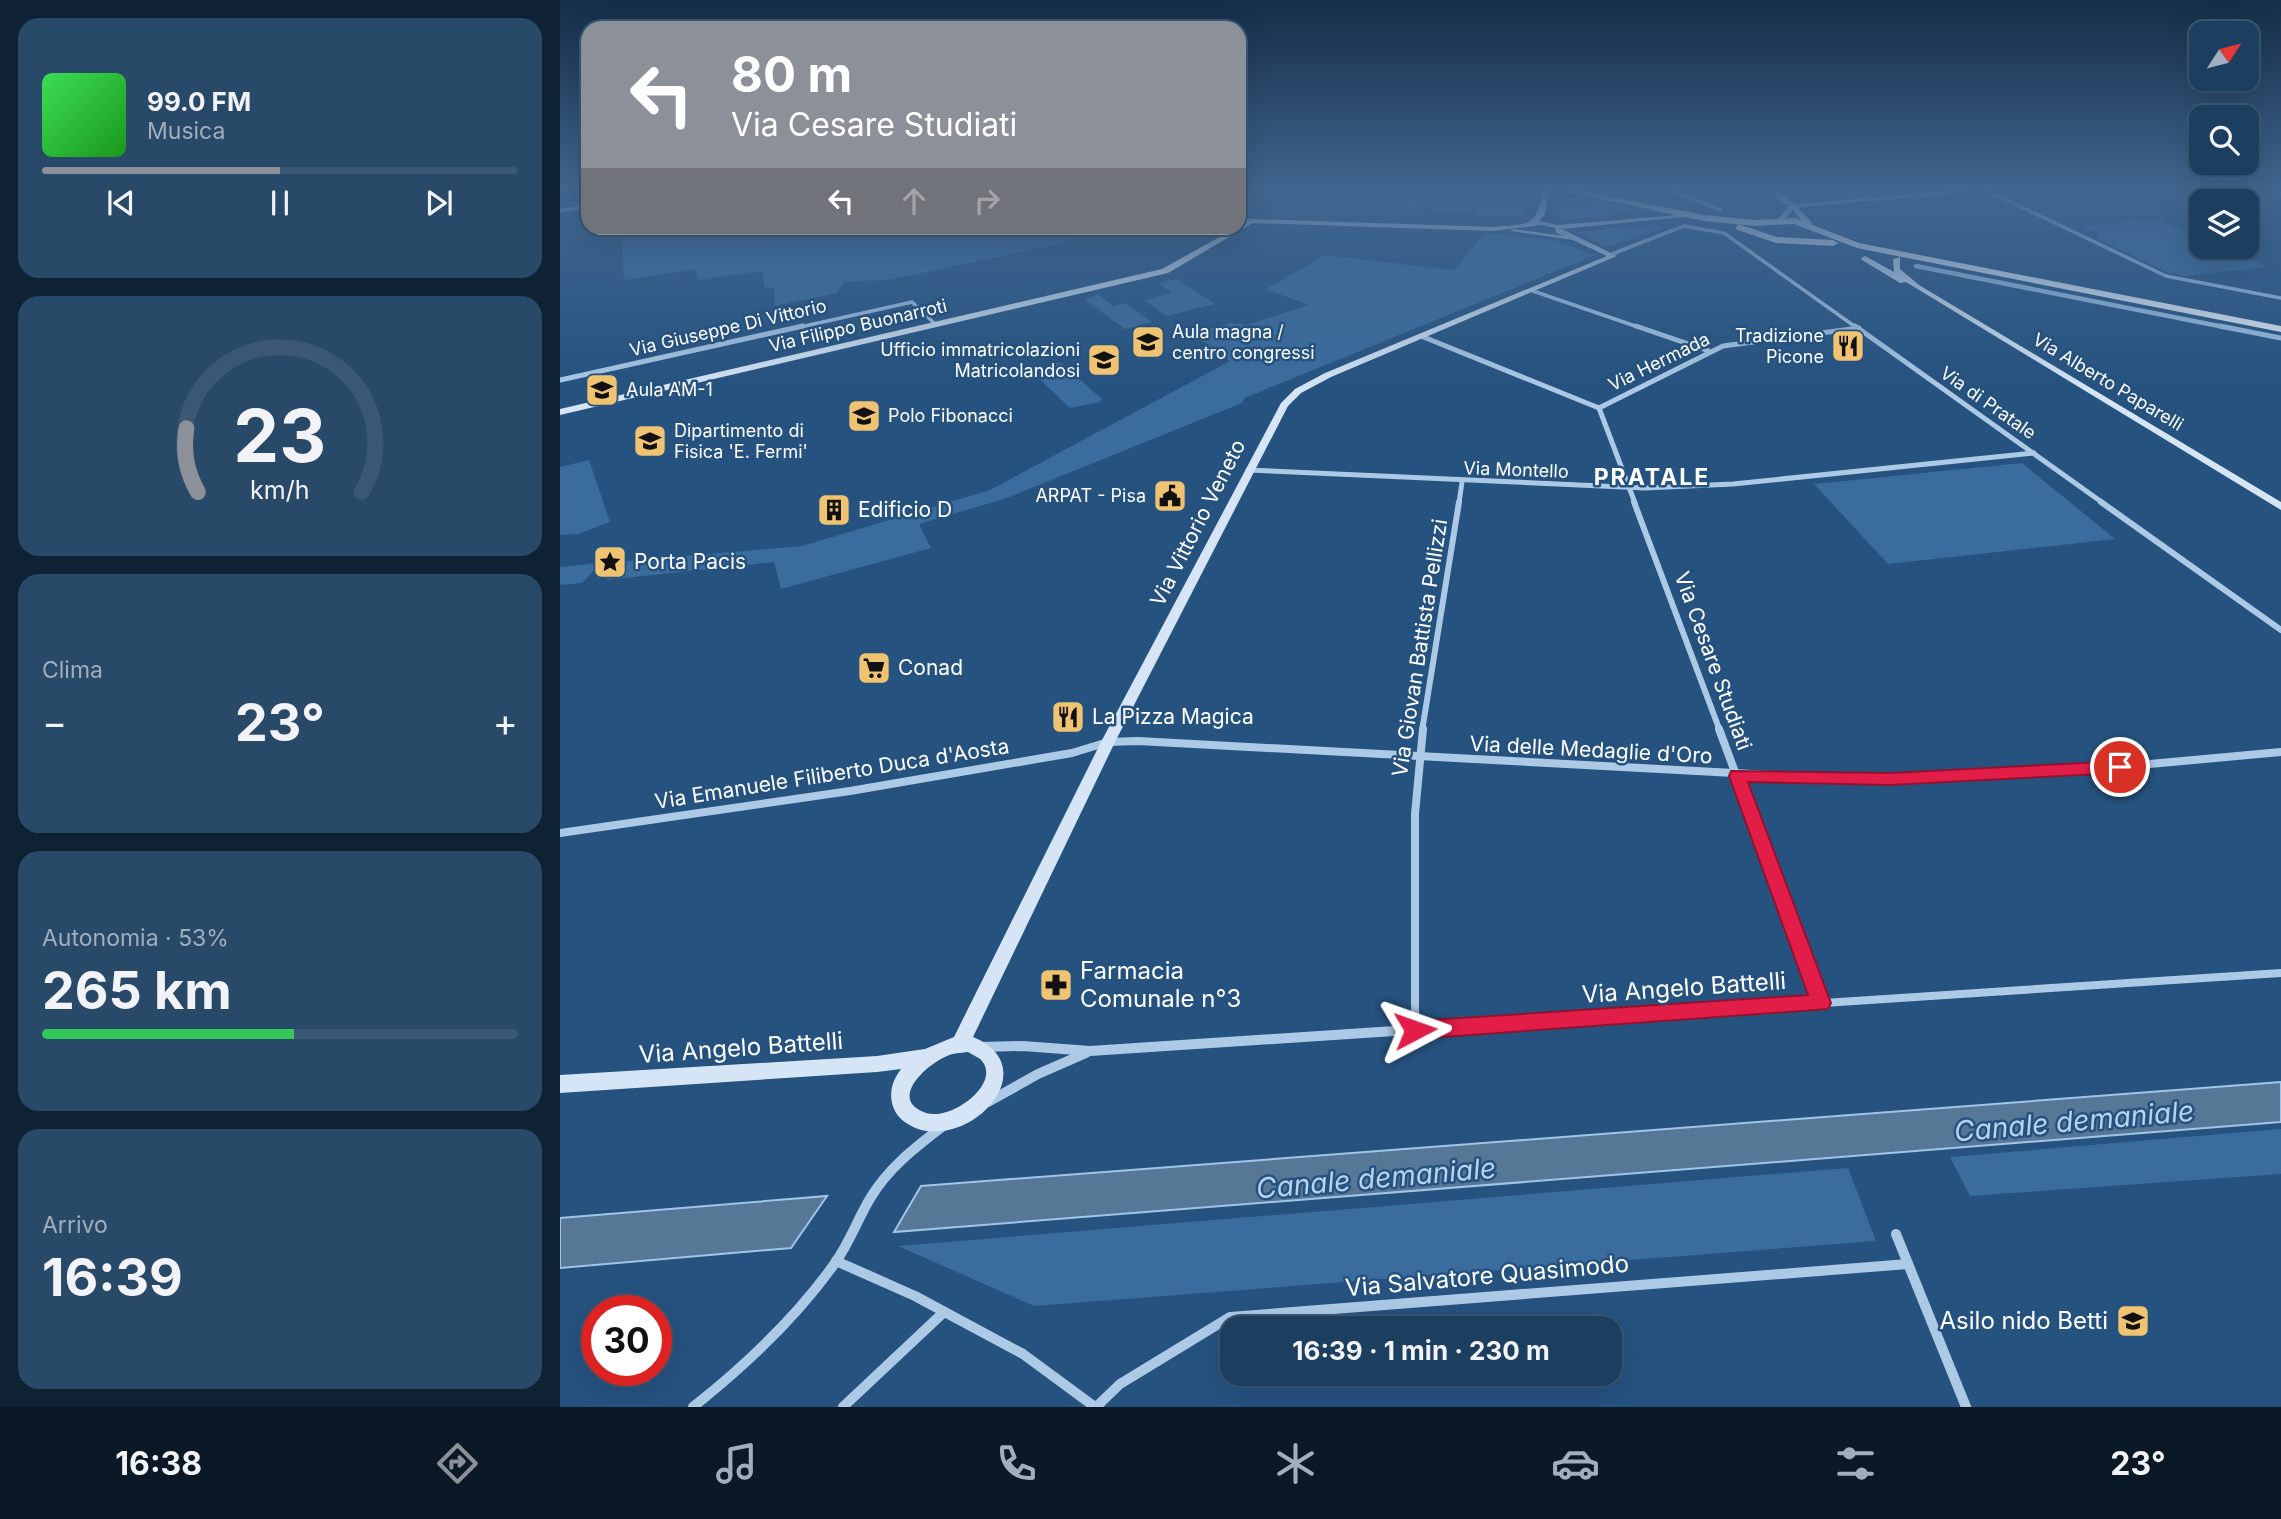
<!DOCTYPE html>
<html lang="it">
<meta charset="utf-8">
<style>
body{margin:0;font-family:Inter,sans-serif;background:#294968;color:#f1f3f6;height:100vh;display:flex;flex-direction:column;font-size:26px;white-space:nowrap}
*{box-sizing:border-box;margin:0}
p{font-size:23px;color:#a0aebd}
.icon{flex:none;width:38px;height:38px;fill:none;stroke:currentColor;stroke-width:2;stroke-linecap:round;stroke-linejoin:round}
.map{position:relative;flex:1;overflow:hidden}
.details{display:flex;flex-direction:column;gap:18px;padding:18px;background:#0f2234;width:560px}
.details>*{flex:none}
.banner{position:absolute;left:21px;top:21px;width:665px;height:214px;border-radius:21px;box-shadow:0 7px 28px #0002,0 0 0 2px #3a5774;background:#8c9099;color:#fff;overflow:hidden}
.needle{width:46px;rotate:54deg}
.buttons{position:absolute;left:1629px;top:21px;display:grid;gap:14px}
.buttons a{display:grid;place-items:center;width:70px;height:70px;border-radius:14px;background:#1c3e5f;box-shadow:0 7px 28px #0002,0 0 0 2px #3a5774;font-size:35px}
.speed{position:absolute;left:21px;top:1295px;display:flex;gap:14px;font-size:35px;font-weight:700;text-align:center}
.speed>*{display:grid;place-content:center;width:91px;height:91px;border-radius:50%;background:#1c3e5f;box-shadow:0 7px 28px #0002,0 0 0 2px #3a5774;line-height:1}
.speed .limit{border:10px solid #d22;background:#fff;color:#111}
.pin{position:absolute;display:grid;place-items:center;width:60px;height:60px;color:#fff;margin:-30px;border:4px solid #fff;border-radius:50%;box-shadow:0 2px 7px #0007}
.me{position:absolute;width:77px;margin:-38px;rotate:86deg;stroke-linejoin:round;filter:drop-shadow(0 0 5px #0008)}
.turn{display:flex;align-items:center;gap:24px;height:147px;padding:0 35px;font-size:32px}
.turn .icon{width:91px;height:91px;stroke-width:2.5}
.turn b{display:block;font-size:49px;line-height:60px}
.lanes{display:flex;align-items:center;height:66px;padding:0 35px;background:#0003;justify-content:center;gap:35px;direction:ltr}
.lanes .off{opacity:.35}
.big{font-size:52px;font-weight:700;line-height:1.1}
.details .card{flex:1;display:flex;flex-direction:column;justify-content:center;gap:10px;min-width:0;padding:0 24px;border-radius:21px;background:#294968}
.details .dial{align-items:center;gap:0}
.dial svg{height:182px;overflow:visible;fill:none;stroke:#3a5774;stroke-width:7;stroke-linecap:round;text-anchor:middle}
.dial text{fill:#f1f3f6;stroke:none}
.song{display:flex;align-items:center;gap:21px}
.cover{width:84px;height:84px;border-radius:10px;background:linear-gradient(135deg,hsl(130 70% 55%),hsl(120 70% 35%))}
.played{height:7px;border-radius:4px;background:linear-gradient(90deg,#8c9099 50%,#3a5774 50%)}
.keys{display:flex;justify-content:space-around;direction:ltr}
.heat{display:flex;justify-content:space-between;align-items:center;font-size:38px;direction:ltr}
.charge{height:10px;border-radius:5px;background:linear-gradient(90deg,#34c759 53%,#3a5774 0)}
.trip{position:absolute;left:660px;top:1316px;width:402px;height:70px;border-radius:21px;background:#1c3e5f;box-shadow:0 7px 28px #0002,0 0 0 2px #3a5774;font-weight:700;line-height:70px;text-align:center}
.tab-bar{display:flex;height:112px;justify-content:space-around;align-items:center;background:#0b1926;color:#a0aebd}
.tab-bar .icon{width:49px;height:49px}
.tab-bar .active{color:#8c9099}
.tab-bar b{font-size:32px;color:#f1f3f6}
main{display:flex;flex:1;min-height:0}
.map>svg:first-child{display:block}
.green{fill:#3a6c9d}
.water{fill:#577797;stroke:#a0c5e6;stroke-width:2}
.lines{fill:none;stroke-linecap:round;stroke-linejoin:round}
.stream-far1{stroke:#a0c5e6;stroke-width:4.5}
.stream{stroke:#a0c5e6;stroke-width:5}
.street-far4{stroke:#accae6;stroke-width:3.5}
.street-far3{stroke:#accae6;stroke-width:5}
.street-far2{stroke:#accae6;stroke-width:6}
.street-far1{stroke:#accae6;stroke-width:8}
.street{stroke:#accae6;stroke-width:10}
.secondary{fill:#d5e5f5;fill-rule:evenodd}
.primary{fill:#edf4fd;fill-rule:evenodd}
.route{fill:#e11d48;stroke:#92132f;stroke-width:2}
.labels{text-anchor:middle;stroke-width:5;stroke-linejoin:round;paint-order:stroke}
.far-street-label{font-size:18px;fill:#fff;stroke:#26527f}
.far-poi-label{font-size:18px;fill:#fff;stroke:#26527f;text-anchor:start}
.poi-label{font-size:21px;fill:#fff;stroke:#26527f;text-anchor:start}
.street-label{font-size:21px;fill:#fff;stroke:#26527f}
.far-district-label{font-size:23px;font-weight:bold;letter-spacing:2px;fill:#fff;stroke:#26527f}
.near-poi-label{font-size:24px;fill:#fff;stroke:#26527f;text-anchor:start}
.near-street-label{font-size:24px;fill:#fff;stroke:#26527f}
.near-water-label{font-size:28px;font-style:italic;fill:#b7d3ed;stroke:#26527f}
</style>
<main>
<section class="details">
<div class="card">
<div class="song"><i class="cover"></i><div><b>99.0 FM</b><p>Musica</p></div></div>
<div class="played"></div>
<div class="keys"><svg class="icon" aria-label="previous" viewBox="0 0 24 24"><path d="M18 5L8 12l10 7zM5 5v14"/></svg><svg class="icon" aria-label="pause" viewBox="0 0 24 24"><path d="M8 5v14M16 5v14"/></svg><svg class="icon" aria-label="next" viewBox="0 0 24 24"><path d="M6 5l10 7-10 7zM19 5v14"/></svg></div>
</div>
<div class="card dial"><svg viewBox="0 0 100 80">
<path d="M14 69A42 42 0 1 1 86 69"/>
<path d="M14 69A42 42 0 0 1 9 41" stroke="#8c9099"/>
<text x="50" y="56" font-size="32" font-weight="700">23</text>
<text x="50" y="72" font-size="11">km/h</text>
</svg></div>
<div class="card"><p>Clima</p>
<div class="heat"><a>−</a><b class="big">23°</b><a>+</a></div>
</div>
<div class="card"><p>Autonomia · 53%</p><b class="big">265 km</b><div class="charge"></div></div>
<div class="card"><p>Arrivo</p><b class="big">16:39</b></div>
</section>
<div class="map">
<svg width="1721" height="1407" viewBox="0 0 1721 1407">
<rect width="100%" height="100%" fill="#26527f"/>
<!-- green -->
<g class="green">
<polygon points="815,191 901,191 919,196 910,215 803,200"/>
<polygon points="907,191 967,191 963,216 913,217 923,195"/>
<polygon points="1001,194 1080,210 1081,213 1006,220 990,214 992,196"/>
<polygon points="1573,221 1601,221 1641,238 1642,247 1661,247 1708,267 1625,276 1609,273 1536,238 1538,233 1521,226"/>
<polygon points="1090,224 1103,228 1046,247 1016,232"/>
<polygon points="62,228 318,228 316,233 348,231 346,237 457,228 505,228 514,231 511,239 503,243 328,280 284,282 277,293 215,306 214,288 204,287 203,271 137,280 136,269 64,280"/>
<polygon points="925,233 991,239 1035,255 714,386 685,398 682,403 444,499 359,524 371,548 221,589 214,562 46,580 58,562 242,546 430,490 670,361 632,333 671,323 687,325 748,305 706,289 765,255 894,270"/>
<polygon points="617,279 655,304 606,316 584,300 612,293 598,283"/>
<polygon points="538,294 553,306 566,303 592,322 565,329 525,300"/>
<polygon points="496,363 501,363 542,399 540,402 510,408 471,371"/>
<polygon points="29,460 50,522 18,534 0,535 0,467"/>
<polygon points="1462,463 1555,539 1328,564 1254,484"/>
<polygon points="41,563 22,583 0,585 0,567"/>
<polygon points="1721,1129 1721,1174 1410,1196 1390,1157"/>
<polygon points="1288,1168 1316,1241 474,1306 338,1246"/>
</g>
<!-- water -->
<g class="water">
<polygon points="1721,1082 1721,1122 334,1232 361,1186"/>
<polygon points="267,1196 231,1248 0,1268 0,1218"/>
</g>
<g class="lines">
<!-- stream-far1 -->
<polyline class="stream-far1" points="1356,266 1669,328"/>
<!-- stream -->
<polyline class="stream" points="1660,326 1721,338"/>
<!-- street-far4 -->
<g class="street-far4">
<polyline points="1112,191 1161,210"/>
<polyline points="1428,191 1606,276 1721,298"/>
<polyline points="1715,191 1721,194"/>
<polyline points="1233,206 1407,191"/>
<polyline points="0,211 28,206"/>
<polyline points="679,219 692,221"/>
<polyline points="1052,254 1124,226 1164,233 1297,328"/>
<polyline points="973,291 1081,328"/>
<polyline points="236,328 352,302 375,324"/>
</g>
<!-- street-far3 -->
<g class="street-far3">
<polyline points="1076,326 1149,351"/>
<polyline points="1295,326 1543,503"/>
<polyline points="861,336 1039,408"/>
<polyline points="0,380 243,326"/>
<polyline points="1039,408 1075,503"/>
<polyline points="1039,408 1163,346 1299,328"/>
<polyline points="688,470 1085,488 1173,484 1474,453"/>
<polyline points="899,503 902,482"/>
</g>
<!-- street-far2 -->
<g class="street-far2">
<polyline points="1074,502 1160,731"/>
<polyline points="1541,502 1721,630"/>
<polyline points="862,731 899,502"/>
</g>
<!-- street-far1 -->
<g class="street-far1">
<polyline points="1159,729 1261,1003"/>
<polyline points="0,833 290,791 512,753 548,742 578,741 1305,780 1513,771 1721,752"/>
<polyline points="855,1026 855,814 863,729"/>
<polyline points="914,1026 1721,973"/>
</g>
<!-- street -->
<g class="street">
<polyline points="855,1024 855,1030"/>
<polyline points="420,1047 463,1046 530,1051 940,1024"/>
<polyline points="428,1102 478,1074 526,1053"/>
<polyline points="1336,1234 1406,1407"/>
<polyline points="276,1261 355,1296 463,1354 535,1407"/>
<path d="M 133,1407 C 186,1365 236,1318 275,1263 C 290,1242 298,1218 311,1197 C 329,1167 356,1147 383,1126"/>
<polyline points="283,1407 384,1312"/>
<polyline points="536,1407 560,1384 670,1317 1348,1264"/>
</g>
<!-- secondary -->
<g class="secondary">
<path d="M 983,191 L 989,191 L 985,214 L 979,221 L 998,225 L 1130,214 L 1133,216 L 1002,229 L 1057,256 L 771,377 L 741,393 L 728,406 L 555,742 L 413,1037 C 485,1067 414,1147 358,1129 C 348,1125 338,1119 334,1109 C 328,1094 332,1081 341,1069 L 317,1072 L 0,1093 L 0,1075 L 317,1056 L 365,1049 L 394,1037 L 541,742 L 721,403 L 735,389 L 765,373 L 1047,256 L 1013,240 L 950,231 L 954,229 L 1004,236 L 996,233 L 995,228 L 982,225 L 934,231 L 693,223 L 608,273 L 0,415 L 0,409 L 602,269 L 692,219 L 934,227 C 968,223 976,229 983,191 ZM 408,1052 C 412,1055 419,1057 422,1061 C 441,1084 391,1121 366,1113 C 327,1100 367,1064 387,1056 C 393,1053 400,1053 408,1052 Z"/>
<path d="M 1207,191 C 1226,191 1240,210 1252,223 L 1252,227 L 1246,227 L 1233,210 L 1222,221 L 1218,221 L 1218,219 L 1229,206 Z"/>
<polygon points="1305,256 1334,272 1333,259 1340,257 1340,269 1359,285 1721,502 1721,510 1346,282 1340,283 1302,260 1301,258"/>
</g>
<!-- primary -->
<g class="primary">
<polygon points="1004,191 1022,191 1144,215 1196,220 1235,218 1299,243 1721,326 1721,332 1297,248 1234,224 1196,226 1144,221"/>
<polygon points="1178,224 1217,237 1273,240 1278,243 1273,246 1216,243 1175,229"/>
</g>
</g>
<!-- sky -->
<linearGradient id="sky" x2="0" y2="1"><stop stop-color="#152d46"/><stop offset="0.49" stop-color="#416690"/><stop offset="1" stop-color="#416690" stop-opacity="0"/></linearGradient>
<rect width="1721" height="388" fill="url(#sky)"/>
<!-- route -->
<polygon class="route" points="1560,761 1568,767 1560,773 1330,785 1188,782 1271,1003 1268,1009 855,1039 847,1037 844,1030 847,1024 855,1021 1248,995 1169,776 1171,771 1330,773"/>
<!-- icons -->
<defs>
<symbol id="university-square" viewBox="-11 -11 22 22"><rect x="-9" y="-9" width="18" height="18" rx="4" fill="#efc371" stroke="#26527f"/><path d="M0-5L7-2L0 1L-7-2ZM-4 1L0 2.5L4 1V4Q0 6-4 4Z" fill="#111"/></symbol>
<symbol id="restaurant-square" viewBox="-11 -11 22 22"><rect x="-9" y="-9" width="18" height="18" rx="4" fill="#efc371" stroke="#26527f"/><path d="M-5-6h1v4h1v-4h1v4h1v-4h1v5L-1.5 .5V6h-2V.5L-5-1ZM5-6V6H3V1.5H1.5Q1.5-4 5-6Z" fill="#111"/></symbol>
<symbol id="civic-square" viewBox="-11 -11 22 22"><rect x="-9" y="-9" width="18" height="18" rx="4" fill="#efc371" stroke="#26527f"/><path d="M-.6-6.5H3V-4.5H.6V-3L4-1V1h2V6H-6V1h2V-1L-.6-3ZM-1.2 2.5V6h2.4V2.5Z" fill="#111"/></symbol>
<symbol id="building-square" viewBox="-11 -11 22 22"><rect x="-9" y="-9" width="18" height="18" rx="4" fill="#efc371" stroke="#26527f"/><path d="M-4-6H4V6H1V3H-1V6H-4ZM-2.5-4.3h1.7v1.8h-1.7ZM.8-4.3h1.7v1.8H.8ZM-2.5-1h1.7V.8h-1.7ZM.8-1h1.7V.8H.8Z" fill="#111"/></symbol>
<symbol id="sight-square" viewBox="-11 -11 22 22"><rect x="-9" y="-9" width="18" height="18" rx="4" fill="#efc371" stroke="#26527f"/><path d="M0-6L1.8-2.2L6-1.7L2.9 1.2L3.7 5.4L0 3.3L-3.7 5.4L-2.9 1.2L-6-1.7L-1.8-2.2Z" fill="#111"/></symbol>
<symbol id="supermarket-square" viewBox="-11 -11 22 22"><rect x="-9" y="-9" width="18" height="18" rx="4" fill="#efc371" stroke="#26527f"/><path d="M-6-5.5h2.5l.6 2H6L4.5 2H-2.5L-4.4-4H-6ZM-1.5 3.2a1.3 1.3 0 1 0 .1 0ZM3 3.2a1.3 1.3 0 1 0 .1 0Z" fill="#111"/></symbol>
<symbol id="pharmacy-square" viewBox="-11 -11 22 22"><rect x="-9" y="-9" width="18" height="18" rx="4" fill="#efc371" stroke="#26527f"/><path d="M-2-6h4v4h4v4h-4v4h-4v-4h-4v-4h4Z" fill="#111"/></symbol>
<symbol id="school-square" viewBox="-11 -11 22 22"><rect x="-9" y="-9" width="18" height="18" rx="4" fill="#efc371" stroke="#26527f"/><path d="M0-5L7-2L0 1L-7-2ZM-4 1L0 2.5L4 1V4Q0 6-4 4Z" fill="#111"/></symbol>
</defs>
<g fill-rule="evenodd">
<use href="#university-square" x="569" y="323" width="38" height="38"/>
<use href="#restaurant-square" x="1269" y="327" width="38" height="38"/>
<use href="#university-square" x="525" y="341" width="38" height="38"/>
<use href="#university-square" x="23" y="371" width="38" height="38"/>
<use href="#university-square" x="285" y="397" width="38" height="38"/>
<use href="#university-square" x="71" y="422" width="38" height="38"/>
<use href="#civic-square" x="591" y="477" width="38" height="38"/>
<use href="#building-square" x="255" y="491" width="38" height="38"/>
<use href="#sight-square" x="31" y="543" width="38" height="38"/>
<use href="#supermarket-square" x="295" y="649" width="38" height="38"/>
<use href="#restaurant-square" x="489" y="698" width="38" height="38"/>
<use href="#pharmacy-square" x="477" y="966" width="38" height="38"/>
<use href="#school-square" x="1554" y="1302" width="38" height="38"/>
</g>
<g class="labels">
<!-- far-street labels -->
<g class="far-street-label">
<text transform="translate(298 326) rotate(-13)" y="6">Via Filippo Buonarroti</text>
<text transform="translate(168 328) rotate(-13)" y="6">Via Giuseppe Di Vittorio</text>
<text transform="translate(1099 362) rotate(-26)" y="6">Via Hermada</text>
<text transform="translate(1548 382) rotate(31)" y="6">Via Alberto Paparelli</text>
<text transform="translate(1428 403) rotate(35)" y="6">Via di Pratale</text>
<text transform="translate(956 470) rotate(2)" y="6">Via Montello</text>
</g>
<!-- far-poi labels -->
<g class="far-poi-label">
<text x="612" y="338">Aula magna /<tspan x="612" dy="21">centro congressi</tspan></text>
<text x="1264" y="342" text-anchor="end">Tradizione<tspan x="1264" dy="21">Picone</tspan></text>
<text x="520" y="356" text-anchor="end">Ufficio immatricolazioni<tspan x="520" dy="21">Matricolandosi</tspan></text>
<text x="66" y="396">Aula AM-1</text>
<text x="328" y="422">Polo Fibonacci</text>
<text x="114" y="437">Dipartimento di<tspan x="114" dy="21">Fisica 'E. Fermi'</tspan></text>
<text x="586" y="502" text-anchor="end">ARPAT - Pisa</text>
</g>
<!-- poi labels -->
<g class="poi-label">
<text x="298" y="517">Edificio D</text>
<text x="74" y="569">Porta Pacis</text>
<text x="338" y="675">Conad</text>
<text x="532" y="724">La Pizza Magica</text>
</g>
<!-- street labels -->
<g class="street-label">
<text transform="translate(638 523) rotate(-63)" y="7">Via Vittorio Veneto</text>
<text transform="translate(860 648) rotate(-81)" y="7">Via Giovan Battista Pellizzi</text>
<text transform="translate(1153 661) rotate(70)" y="7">Via Cesare Studiati</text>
<text transform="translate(1031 750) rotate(3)" y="7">Via delle Medaglie d'Oro</text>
<text transform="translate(272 774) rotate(-9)" y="7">Via Emanuele Filiberto Duca d'Aosta</text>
</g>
<!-- far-district labels -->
<g class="far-district-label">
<text x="1092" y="485">PRATALE</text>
</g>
<!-- near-poi labels -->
<g class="near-poi-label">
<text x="520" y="979">Farmacia<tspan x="520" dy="28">Comunale n°3</tspan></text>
<text x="1548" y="1329" text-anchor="end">Asilo nido Betti</text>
</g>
<!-- near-street labels -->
<g class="near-street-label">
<text transform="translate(1124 988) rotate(-4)" y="8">Via Angelo Battelli</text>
<text transform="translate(181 1048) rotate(-4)" y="8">Via Angelo Battelli</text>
<text transform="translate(927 1276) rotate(-5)" y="8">Via Salvatore Quasimodo</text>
</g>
<!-- near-water labels -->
<g class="near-water-label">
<text transform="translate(1514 1121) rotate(-5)" y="10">Canale demaniale</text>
<text transform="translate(816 1178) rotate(-5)" y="10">Canale demaniale</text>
</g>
</g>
</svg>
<div class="buttons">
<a><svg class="needle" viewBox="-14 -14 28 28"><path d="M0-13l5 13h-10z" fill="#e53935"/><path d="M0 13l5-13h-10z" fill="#a0aebd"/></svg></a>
<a><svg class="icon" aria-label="search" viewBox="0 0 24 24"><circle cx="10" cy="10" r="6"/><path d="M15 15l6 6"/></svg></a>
<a><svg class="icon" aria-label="layers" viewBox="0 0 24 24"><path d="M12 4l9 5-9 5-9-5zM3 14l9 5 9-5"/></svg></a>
</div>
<div class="speed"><div class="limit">30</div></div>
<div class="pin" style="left:1560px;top:767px;background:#d93025"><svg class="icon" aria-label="arrive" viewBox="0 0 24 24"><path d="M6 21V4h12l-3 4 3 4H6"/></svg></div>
<svg class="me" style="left:855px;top:1030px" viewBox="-20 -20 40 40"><path d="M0-17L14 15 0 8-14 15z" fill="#e11d48" stroke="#fff" stroke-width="4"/></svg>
<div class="trip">16:39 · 1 min · 230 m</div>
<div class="banner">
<div class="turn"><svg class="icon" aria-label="left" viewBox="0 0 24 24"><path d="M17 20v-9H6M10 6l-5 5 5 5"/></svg><div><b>80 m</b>Via Cesare Studiati</div></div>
<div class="lanes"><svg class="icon" aria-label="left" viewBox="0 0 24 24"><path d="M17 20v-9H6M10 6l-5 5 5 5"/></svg><svg class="icon off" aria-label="ahead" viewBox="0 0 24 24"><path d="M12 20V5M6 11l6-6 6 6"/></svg><svg class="icon off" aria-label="right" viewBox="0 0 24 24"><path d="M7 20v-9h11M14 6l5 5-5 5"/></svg></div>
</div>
</div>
</main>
<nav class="tab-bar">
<b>16:38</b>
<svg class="icon active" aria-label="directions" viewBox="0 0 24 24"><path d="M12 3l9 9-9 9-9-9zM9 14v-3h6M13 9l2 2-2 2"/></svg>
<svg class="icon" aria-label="music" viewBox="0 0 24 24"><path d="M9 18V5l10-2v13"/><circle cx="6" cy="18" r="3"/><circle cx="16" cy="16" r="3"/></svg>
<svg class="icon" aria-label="phone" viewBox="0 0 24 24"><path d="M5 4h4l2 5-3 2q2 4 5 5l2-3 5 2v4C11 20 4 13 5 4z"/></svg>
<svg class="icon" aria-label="climate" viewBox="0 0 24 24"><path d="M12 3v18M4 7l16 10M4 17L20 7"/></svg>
<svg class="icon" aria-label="car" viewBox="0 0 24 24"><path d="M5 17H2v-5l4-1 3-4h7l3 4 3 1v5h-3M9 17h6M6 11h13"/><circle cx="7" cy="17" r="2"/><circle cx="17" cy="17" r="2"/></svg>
<svg class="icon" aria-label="filters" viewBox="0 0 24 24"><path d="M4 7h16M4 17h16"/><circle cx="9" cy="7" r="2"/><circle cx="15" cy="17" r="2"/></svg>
<b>23°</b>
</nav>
